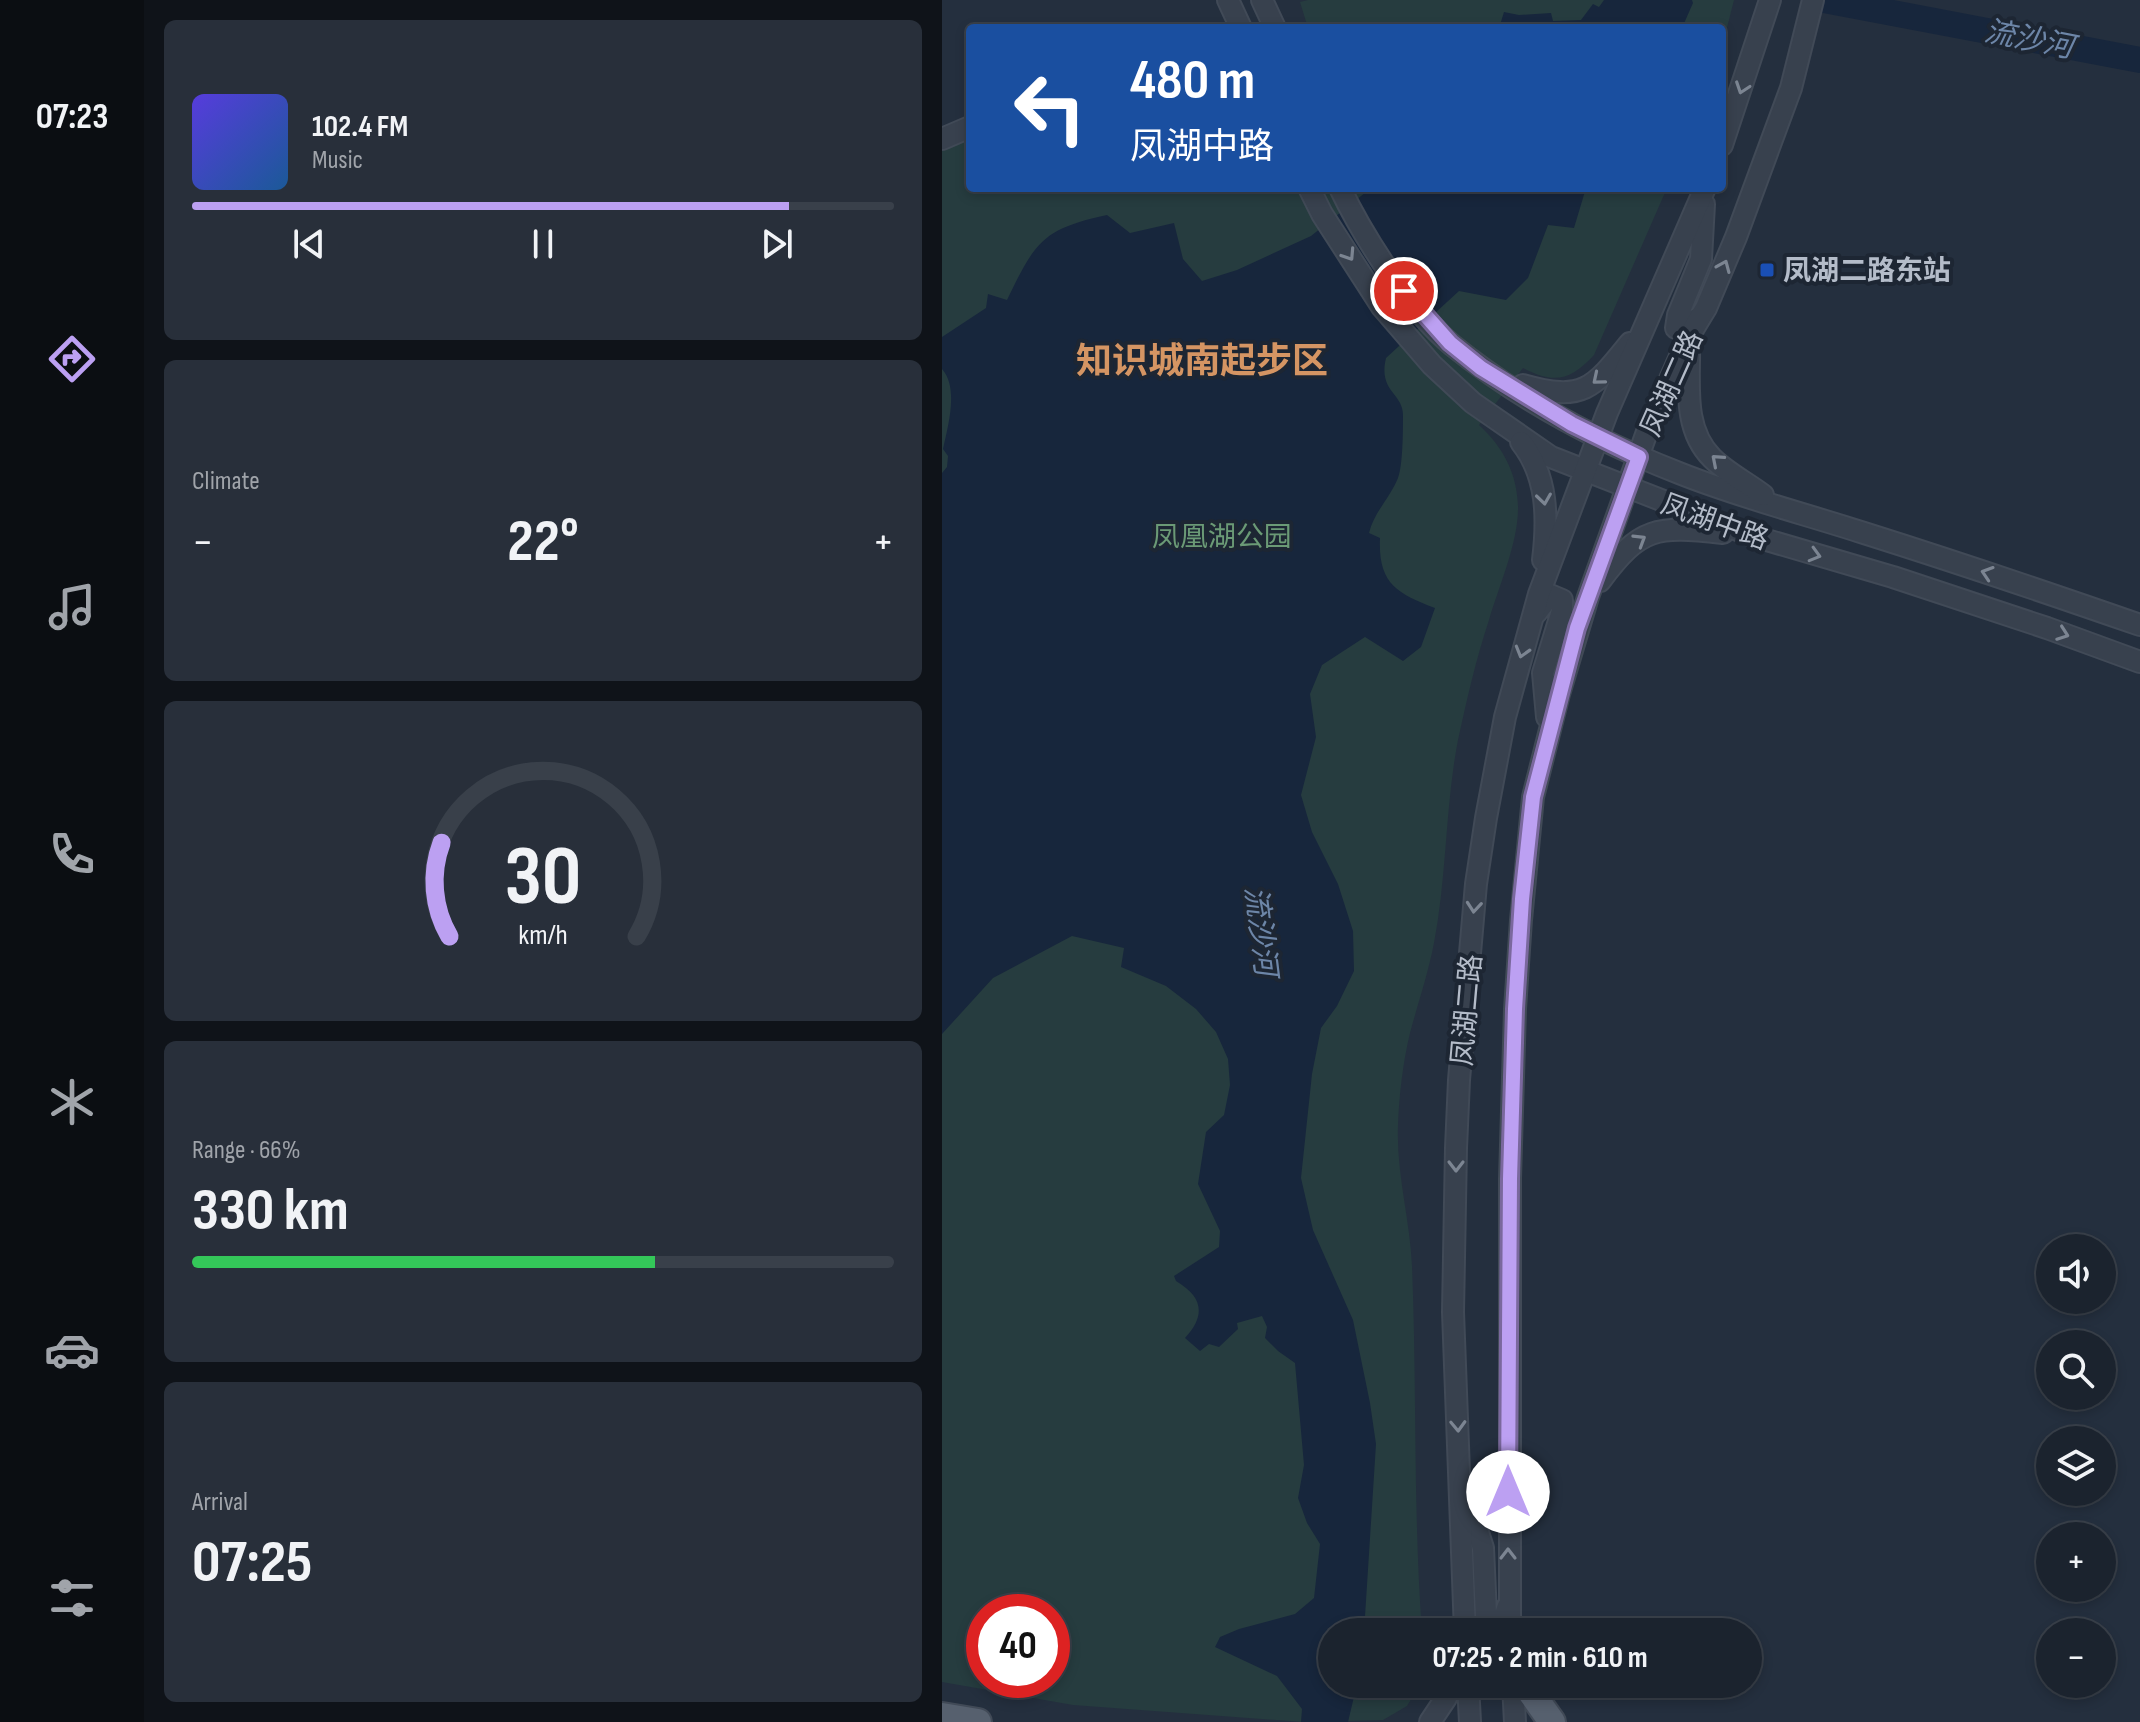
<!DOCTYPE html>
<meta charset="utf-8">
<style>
body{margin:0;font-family:"Sofia Sans Condensed","Noto Sans SC",sans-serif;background:#282f3a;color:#f1f3f6;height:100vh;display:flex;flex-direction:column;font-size:30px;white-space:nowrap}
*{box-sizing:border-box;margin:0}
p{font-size:26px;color:#a0a4aa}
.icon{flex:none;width:44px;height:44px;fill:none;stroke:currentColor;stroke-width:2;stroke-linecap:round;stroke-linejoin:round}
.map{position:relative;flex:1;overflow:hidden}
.drawer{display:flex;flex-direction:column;gap:20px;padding:20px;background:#0f1319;width:798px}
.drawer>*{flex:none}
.top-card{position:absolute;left:24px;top:24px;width:760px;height:168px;border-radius:8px;box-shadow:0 4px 12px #0003,0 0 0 2px #39404a;background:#1a4fa0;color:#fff;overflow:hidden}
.controls{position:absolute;left:1094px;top:1234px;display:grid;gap:16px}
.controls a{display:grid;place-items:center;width:80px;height:80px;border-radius:50%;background:#1b232e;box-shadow:0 4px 12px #0003,0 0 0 2px #39404a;font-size:40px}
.speed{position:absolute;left:24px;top:1594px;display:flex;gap:16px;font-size:40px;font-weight:700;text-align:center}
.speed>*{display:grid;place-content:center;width:104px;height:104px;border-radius:50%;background:#1b232e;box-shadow:0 4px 12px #0003,0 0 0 2px #39404a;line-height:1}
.speed .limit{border:12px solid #d22;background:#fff;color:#111}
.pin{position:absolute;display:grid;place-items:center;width:68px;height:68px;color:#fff;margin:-34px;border:4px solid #fff;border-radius:50%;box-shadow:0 2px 8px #0007}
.me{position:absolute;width:88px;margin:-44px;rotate:0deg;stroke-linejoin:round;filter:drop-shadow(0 0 6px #0008)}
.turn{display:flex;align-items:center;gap:28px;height:168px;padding:0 32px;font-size:36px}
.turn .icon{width:104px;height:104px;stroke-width:2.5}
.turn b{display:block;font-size:56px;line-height:68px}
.big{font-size:60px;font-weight:700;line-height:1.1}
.drawer .card{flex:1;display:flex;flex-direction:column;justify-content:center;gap:12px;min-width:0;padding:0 28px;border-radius:12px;background:#282f3a}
.drawer .dial{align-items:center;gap:0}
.dial svg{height:208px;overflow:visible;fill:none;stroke:#39404a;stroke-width:7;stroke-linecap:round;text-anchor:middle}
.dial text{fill:#f1f3f6;stroke:none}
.song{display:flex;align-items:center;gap:24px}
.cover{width:96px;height:96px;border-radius:12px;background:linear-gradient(135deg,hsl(250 70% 55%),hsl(210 70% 35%))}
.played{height:8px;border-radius:4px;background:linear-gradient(90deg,#bca0f2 85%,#39404a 85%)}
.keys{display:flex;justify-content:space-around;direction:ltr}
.heat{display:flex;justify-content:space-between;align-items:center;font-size:44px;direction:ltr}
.charge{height:12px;border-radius:6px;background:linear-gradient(90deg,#34c759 66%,#39404a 0)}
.trip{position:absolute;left:376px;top:1618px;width:444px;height:80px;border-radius:40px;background:#1b232e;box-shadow:0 4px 12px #0003,0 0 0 2px #39404a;font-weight:700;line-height:80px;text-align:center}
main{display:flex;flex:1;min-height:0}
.tab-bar{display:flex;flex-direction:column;width:144px;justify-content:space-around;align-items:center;background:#0b0e12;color:#a0a4aa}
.tab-bar .icon{width:56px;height:56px}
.tab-bar .selected{color:#bca0f2}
.tab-bar b{font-size:36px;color:#f1f3f6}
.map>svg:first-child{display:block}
.green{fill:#263c3f;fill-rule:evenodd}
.water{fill:#17263c}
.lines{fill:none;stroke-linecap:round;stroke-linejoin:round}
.river{stroke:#17263c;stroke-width:26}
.minor-casing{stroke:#414a57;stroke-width:24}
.major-casing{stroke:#414a57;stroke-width:30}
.minor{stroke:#38414e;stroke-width:20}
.major{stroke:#56606e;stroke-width:26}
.oneway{stroke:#7c8592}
.route-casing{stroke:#7a689d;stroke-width:20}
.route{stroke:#bca0f2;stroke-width:14}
.transit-dot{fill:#1a4fb4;stroke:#1d2633;stroke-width:3}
.labels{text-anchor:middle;stroke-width:8;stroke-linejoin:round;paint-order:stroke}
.poi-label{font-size:28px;font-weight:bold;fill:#b4bcc9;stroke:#1d2633;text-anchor:start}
.street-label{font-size:28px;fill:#b4bcc9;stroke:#1d2633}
.park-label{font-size:28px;fill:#6b9a76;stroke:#1d2633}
.water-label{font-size:30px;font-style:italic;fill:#6d86a8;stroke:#1d2633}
.district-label{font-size:36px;font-weight:bold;fill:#d59563;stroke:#1d2633}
</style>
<main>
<nav class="tab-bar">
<b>07:23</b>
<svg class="icon selected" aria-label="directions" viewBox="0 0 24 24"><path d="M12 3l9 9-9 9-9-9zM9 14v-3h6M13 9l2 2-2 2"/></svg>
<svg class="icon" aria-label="music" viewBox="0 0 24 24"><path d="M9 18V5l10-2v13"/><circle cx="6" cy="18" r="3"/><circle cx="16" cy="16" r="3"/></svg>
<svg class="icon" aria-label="phone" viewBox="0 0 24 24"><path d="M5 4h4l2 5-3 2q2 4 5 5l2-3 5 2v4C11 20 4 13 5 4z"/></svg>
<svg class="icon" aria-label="climate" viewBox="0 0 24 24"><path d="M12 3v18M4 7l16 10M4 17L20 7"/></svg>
<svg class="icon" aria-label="car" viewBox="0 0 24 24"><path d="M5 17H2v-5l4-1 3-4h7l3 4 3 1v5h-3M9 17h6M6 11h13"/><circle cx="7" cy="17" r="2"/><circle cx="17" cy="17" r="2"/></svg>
<svg class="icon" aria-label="filters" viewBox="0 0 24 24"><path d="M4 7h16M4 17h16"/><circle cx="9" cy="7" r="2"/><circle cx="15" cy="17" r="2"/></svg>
</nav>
<section class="drawer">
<div class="card">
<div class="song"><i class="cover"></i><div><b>102.4 FM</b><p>Music</p></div></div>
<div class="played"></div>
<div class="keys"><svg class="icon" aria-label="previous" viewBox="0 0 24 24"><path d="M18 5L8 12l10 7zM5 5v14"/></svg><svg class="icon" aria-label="pause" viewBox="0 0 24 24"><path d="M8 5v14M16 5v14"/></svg><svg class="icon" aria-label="next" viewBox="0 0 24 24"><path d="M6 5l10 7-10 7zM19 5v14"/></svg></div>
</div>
<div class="card"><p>Climate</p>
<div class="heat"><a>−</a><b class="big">22°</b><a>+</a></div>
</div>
<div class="card dial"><svg viewBox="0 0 100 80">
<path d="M14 69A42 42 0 1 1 86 69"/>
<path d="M14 69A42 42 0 0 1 11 33" stroke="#bca0f2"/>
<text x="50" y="56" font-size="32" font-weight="700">30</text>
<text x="50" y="72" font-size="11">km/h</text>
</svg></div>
<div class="card"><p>Range · 66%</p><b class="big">330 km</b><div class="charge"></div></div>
<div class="card"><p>Arrival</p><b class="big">07:25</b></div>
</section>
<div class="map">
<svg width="1198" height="1722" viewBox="0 0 1198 1722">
<rect width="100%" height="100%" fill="#242f3e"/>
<!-- green -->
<g class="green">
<polygon points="366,0 792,0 780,47 780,28 366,28 358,2"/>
<path d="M 28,139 L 28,188 L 725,188 L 652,355 C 628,381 612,384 581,368 L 537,425 C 561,447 575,473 576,506 C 577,541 557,586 547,620 C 534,659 525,699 516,740 C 503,807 505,876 492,943 C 486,974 476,1003 468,1033 C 461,1062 457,1095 456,1125 C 454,1173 468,1219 470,1266 C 475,1388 471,1510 480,1632 L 390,1632 L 390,1684 L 478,1684 L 465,1706 L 441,1720 L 362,1722 L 131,1705 L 0,1682 L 0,150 ZM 42,1612 L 110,1612 L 110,1680 L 42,1680 Z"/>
</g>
<!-- water -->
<g class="water">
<polygon points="662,0 750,0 751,3 740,28 560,28 558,25 562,12 577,15 609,13 611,21 639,20 651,4 657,7"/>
<path d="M 429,188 L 644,188 L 632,228 L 606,225 L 586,278 L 564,300 L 517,291 L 444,358 C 436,392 461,393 461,415 C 461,430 461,465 456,478 C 448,498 432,512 427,533 L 438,538 C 436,583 454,593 493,608 L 479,647 L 461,661 L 423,637 L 380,665 L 368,694 L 374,737 L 359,795 L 370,832 L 396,884 L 411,931 L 412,971 L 395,1006 L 379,1028 L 370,1074 L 359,1178 L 371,1230 L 411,1320 L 428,1403 L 434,1444 L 422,1632 L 390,1632 L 390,1684 L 415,1684 L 406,1722 L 359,1722 L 360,1709 L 335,1676 L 273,1647 L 278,1637 L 297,1629 L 353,1614 L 372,1598 L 378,1544 L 365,1523 L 356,1498 L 362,1465 L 353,1363 L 336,1351 L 323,1338 L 325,1327 L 320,1316 L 295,1323 L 296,1329 L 277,1347 L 267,1344 L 258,1351 L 243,1338 C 264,1315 261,1297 234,1281 L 232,1276 L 277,1247 L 278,1231 L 256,1184 L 264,1132 L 282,1115 L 288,1085 L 286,1059 L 274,1032 L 254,1009 L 224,986 L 179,967 L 182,948 L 130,936 L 51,978 L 0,1034 L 0,473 L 5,467 L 6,456 L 1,449 C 6,426 17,388 0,369 L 0,337 L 44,308 L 46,294 L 65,300 C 93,242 100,229 165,215 L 188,233 L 232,223 L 241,259 L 260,281 L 295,270 L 369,236 Z"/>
</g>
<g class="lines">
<!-- river -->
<polyline class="river" points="882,0 1198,60"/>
<defs>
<g id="minor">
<polyline points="286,0 299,28"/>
<polyline points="320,0 333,28"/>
<polyline points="0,139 28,127"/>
<polyline points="780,145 828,0"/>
<polyline points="367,188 380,214 440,307 490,365 531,403 609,457 811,536 951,577 1105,628 1198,662"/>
<path d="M 398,188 C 422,238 468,310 510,345 C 577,399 657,442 737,473 C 797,497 860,513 922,533 C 1014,562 1106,593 1198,625"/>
<polyline points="755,319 742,330 734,328 736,315 759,259 762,204"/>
<path d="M 747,344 C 748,383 740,428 770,458 C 784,472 805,483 821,495"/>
<path d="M 581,385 C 641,402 651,389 688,343"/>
<path d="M 579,442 C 606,476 606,519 601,560"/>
<path d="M 658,581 C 699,526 714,526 781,533"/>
<polyline points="594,613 608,595 620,600 620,611 601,673 605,717"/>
<polyline points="526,1501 541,1548 544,1615 548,1625 555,1627 560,1624 566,1606"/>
<polyline points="523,1632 511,1312 514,1148 517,1080 534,884 544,818 563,717 597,594 665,413 763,188"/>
<polyline points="568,1632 568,1179 573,1009 579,920 591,797 617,694 646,597 706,429 747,336 764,308 794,237 849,88 871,0"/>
<polyline points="526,1684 528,1722"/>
<polyline points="571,1684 573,1722"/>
<polyline points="488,1722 504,1698 507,1684"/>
</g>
<g id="major">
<polyline points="583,1684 610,1722"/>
<polyline points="0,1716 36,1722"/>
</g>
</defs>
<!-- minor casing -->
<use href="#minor" class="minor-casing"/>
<!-- major casing -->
<use href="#major" class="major-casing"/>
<!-- minor -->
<use href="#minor" class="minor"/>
<!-- major -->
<use href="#major" class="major"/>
</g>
<!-- one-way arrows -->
<defs><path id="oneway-chevron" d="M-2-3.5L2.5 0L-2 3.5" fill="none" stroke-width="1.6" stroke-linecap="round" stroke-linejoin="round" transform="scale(2)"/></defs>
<g class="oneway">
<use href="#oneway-chevron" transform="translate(800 88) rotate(109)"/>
<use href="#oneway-chevron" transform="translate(407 255) rotate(57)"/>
<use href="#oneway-chevron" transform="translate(782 266) rotate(-67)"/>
<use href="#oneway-chevron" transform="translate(656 379) rotate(140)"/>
<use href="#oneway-chevron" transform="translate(775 460) rotate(-139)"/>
<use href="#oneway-chevron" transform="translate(602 499) rotate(82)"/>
<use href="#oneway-chevron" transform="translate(698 540) rotate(-32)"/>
<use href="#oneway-chevron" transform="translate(873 555) rotate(16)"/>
<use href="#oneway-chevron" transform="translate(1045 573) rotate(-162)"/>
<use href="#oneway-chevron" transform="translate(1121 634) rotate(20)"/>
<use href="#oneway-chevron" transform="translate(580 652) rotate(106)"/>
<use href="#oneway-chevron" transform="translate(532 907) rotate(95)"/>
<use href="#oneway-chevron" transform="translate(514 1166) rotate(90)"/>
<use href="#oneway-chevron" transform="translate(516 1426) rotate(88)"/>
<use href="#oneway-chevron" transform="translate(566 1554) rotate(-90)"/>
</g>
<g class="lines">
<defs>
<polyline id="route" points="462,291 508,343 539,368 630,424 697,457 635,628 591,797 580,899 573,1009 568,1179 566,1492"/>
</defs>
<!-- route casing -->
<use href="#route" class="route-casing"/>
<!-- route -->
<use href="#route" class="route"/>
</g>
<!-- markers -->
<rect class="transit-dot" x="817" y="262" width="16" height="16" rx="4"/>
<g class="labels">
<!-- poi labels -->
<g class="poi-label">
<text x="841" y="280">凤湖二路东站</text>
</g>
<!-- street labels -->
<g class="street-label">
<text transform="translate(729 383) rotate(-66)" y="10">凤湖二路</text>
<text transform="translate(773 521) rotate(20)" y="10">凤湖中路</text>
<text transform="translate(524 1010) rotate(-85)" y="10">凤湖二路</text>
</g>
<!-- park labels -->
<g class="park-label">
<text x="280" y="546">凤凰湖公园</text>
</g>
<!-- water labels -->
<g class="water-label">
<text transform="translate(1087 39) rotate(11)" y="10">流沙河</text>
<text transform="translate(319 931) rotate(83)" y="10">流沙河</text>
</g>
<!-- district labels -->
<g class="district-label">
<text x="260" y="373">知识城南起步区</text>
</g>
</g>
</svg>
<div class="controls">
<a><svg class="icon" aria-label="sound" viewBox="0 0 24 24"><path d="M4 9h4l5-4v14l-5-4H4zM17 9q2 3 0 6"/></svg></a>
<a><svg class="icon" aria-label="search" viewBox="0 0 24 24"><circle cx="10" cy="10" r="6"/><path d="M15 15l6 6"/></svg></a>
<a><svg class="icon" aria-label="layers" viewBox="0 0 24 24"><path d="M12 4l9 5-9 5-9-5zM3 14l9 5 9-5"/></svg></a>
<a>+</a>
<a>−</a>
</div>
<div class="speed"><div class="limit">40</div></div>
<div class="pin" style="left:462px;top:291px;background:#d93025"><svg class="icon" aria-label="arrive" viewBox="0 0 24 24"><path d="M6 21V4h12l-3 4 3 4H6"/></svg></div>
<svg class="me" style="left:566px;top:1492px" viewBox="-20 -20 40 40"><circle r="19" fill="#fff"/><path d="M0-13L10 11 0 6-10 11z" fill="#bca0f2"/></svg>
<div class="trip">07:25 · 2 min · 610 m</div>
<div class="top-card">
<div class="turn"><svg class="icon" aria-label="left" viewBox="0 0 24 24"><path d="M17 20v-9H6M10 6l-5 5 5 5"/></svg><div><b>480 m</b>凤湖中路</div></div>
</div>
</div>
</main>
